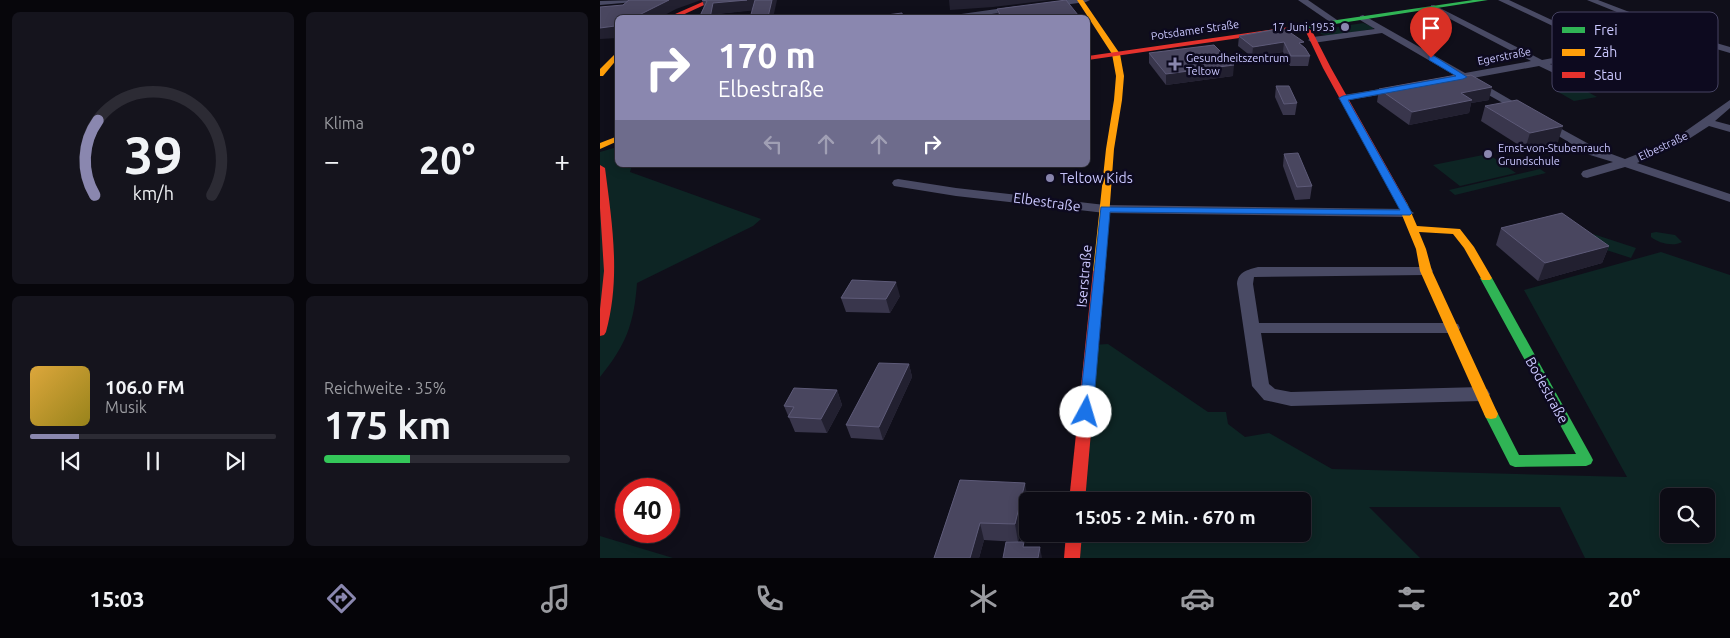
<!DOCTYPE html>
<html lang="de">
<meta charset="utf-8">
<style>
body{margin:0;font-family:Ubuntu,sans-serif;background:#15141d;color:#f1f3f6;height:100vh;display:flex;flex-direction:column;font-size:19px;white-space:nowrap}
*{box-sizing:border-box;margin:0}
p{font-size:16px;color:#9a9ba0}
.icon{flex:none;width:28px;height:28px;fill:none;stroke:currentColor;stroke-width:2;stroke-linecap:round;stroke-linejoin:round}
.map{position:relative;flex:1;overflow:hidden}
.sheet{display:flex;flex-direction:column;gap:12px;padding:12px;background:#07060b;width:600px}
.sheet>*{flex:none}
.hud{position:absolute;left:15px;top:15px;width:475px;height:152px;border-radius:8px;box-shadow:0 2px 12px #0003,0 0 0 1px #2c2b34;background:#8a87af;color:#fff;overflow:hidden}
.controls{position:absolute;left:1060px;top:488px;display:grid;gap:10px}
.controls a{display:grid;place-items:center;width:55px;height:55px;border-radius:8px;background:#0c0b14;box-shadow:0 2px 12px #0003,0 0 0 1px #2c2b34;font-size:25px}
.speed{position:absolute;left:15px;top:478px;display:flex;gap:10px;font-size:25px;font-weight:700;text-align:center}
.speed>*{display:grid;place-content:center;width:65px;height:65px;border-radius:50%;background:#0c0b14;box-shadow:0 2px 12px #0003,0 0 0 1px #2c2b34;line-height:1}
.speed .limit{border:8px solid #d22;background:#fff;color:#111}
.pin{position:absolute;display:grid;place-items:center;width:42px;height:42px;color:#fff;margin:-51px -21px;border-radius:50% 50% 50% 0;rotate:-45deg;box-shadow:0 0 5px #0007}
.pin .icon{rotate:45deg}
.me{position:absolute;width:55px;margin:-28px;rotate:6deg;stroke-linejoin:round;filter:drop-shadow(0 0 4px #0008)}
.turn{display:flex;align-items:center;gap:18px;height:105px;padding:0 20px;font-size:22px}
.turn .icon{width:65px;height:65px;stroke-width:2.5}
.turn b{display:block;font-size:35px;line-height:42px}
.lanes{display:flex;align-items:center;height:48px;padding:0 20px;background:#0003;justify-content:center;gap:25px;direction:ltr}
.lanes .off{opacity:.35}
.big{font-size:38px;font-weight:700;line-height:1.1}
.sheet .widget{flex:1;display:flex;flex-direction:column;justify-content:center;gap:8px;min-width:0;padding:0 18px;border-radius:8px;background:#15141d}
.sheet .dial{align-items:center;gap:0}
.dial svg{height:130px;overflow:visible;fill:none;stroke:#2c2b34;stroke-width:7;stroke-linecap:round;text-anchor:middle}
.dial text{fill:#f1f3f6;stroke:none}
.song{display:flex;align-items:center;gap:15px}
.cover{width:60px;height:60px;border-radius:8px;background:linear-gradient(135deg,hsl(40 70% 55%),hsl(50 70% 35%))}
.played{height:5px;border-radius:2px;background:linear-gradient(90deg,#8a87af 20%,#2c2b34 20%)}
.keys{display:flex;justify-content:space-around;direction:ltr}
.heat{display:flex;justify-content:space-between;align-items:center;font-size:28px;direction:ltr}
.charge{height:8px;border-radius:4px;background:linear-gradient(90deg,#34c759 35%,#2c2b34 0)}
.sheet .tiles{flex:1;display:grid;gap:12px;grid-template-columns:repeat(2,1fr)}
.trip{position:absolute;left:419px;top:492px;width:292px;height:50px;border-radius:8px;background:#0c0b14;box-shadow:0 2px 12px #0003,0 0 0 1px #2c2b34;font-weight:700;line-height:50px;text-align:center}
.menu{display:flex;height:80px;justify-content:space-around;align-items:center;background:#050408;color:#9a9ba0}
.menu .icon{width:35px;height:35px}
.menu .active{color:#8a87af}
.menu b{font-size:22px;color:#f1f3f6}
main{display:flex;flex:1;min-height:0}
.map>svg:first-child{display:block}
.green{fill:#0d2524;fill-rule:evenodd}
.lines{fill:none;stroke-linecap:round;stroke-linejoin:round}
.street{fill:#494a64;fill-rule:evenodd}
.fast{fill:#30b455;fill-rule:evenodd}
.slow{fill:#ff9f0a;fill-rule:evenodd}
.jam{fill:#e5322d;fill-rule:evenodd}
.wall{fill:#39364c}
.shaded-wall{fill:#222030}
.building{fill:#49465f;stroke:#5d5a78}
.route{fill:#1a73e8;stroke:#114b97}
.poi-dot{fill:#8a87af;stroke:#0d0a1f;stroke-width:2}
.labels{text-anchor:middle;stroke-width:5;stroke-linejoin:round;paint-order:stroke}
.far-poi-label{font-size:11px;fill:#cbc8ff;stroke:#0d0a1f;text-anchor:start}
.far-street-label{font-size:11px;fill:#cbc8ff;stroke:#0d0a1f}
.poi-label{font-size:14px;fill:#cbc8ff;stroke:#0d0a1f;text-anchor:start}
.street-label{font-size:14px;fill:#cbc8ff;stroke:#0d0a1f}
.key{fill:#0d0a1f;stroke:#464362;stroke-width:1}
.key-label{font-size:14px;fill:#cbc8ff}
</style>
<main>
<section class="sheet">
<div class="tiles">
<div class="widget dial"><svg viewBox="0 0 100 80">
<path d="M14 69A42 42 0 1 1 86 69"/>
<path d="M14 69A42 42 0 0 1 16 23" stroke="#8a87af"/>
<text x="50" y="56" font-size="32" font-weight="700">39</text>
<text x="50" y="72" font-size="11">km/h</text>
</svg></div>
<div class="widget"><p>Klima</p>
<div class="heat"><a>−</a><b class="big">20°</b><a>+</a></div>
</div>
<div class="widget">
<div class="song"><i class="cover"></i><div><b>106.0 FM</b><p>Musik</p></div></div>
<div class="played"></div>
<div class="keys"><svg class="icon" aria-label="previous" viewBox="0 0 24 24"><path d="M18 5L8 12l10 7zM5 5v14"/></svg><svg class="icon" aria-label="pause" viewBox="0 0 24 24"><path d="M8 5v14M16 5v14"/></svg><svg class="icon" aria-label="next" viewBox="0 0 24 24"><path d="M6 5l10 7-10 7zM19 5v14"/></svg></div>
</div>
<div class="widget"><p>Reichweite · 35%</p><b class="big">175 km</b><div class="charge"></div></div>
</div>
</section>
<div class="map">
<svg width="1130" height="558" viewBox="0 0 1130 558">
<rect width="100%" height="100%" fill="#100f1a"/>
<!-- green -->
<g class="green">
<polygon points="763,23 773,27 773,29 728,36 721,34 719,30"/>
<polygon points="975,85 997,97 974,101 953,89"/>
<path d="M 17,147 L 18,165 L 32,165 L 30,172 L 161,219 L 153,226 L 37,283 C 34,324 26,345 0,377 L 0,152 Z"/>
<polygon points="888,154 916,173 860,186 833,165"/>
<polygon points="940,169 946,173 855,195 849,190"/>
<path d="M 1056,232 L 1075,235 L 1082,242 C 1073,247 1058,243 1051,237 L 1051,233 Z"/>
<polygon points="993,234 1036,248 1031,258 988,244"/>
<path d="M 1061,252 L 1130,275 L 1130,558 L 985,558 L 960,507 L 769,507 L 820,558 L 472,558 L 474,534 L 702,534 L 702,501 L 477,501 L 493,345 L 508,344 L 608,412 L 626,412 L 628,424 L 645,437 L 669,433 L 732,469 L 1027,477 L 924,290 ZM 1069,496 L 1106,496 L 1106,534 L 1069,534 Z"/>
<polygon points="0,536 73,558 0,558"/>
</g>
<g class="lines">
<!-- street -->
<g class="street">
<polygon points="38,0 34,2 0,5 0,1"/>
<polygon points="467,0 490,0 486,2 448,7 444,5 448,3"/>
<polygon points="698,0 708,0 740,22 733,24"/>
<polygon points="898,0 909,0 1016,50 1011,53 950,64 966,72 966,76 962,77 939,66 873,78 928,110 929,112 924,115 862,80 856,79 856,76 782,33 713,43 708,40 713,37 775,29 760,20 760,16 763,15 865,73 931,61 831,9 831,5 834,5 942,60 1001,49"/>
<polygon points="987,0 998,0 1092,36 1130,47 1130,53 1086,40"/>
<polygon points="418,6 421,6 421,10 362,18 333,18"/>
<polygon points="799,86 804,89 803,91 743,101 738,98 743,95"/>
<polygon points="1130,100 1130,108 1115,121 1130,125 1130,132 1109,126 1081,144 1037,163 1130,194 1130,202 1025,167 987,178 983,177 981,174 983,171 1013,162 990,155 937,123 943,120 947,121 998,149 1025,159 1073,140"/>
<polygon points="298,179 356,188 505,205 807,209 814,213 807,217 505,213 356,196 294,186 292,183 294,180"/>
<path d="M 658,267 L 826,267 L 831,268 L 833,271 L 831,274 L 826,275 L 654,277 L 653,284 L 659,323 L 852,323 L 858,324 L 860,328 L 858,332 L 852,333 L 661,333 L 669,384 L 675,389 L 691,392 L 881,387 L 887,389 L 890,394 L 887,399 L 881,401 L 691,406 L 664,400 L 652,386 L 637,284 C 638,271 648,270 658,267 Z"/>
</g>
<!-- fast -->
<g class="fast">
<polygon points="873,0 888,0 703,29 700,27 703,25"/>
<polygon points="886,275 892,278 991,456 993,460 991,464 986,466 915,467 910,465 884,414 886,410 891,409 896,410 919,455 976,454 880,278"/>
</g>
<!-- slow -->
<g class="slow">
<polygon points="477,0 483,0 520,54 524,76 522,100 514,149 505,271 499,274 493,271 506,149 514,100 516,76 512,54"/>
<polygon points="18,51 18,58 3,76 0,76 0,69"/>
<polygon points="18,136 18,141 0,149 0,143"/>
<polygon points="802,200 807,203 817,226 860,229 874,247 892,278 890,280 882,280 864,248 853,234 819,232 826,249 832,271 898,414 896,418 891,419 886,418 884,414 820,271 816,249 797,203"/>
</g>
<!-- jam -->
<g class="jam">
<polygon points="107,0 115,0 76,18 66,18"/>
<polygon points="703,25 712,31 731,68 807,203 805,205 802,206 797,203 723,68 706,32 702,29 488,60 488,56"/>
<path d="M 0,165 L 5,168 C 12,223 21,277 6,332 L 4,335 L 0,336 L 0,309 L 4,271 L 0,208 Z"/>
<polygon points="499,268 505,271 485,501 469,501 493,271"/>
<polygon points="466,534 482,534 480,558 464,558"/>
</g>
</g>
<!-- wall -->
<g class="wall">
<polygon points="102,0 152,10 117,14 116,18 99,18 104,6"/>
<polygon points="397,9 478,15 478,18 399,18 398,15"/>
<polygon points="677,27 704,47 710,56 708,66 690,66 683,52 652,57 638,46 639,36 676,29"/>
<polygon points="549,53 633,76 566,85 549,63"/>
<polygon points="676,86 697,103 695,115 683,115 675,97"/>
<polygon points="779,89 889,100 871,103 869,113 809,125 777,102"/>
<polygon points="885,106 958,142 925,149 881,121"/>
<polygon points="684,154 712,186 710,199 695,200 683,166"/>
<polygon points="901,228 1009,246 1002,263 938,281 896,245"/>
<polygon points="300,296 290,313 246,312 241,298"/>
<polygon points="309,364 312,377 283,440 251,438 246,425"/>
<polygon points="237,390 242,405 227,433 195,432 184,406"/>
<polygon points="360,480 428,500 418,542 384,540 379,558 334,558"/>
</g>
<!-- shaded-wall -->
<g class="shaded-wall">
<polygon points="69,0 101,0 76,9 59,18 33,18"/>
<polygon points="147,0 155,0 158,10 117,14 116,18 110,18 113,3"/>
<polygon points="172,0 177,0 173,18 158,18"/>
<polygon points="349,0 450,0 393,7 350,10"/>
<polygon points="478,15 478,18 458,18"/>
<polygon points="18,25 18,38 0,39 0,28"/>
<polygon points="684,42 683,52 652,57 653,47"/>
<polygon points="634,65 633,76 566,85 566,74"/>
<polygon points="892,87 889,100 871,103 869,113 809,125 812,112 861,93"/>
<polygon points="963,126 958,142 925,149 930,133"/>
<polygon points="1009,246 1002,263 938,281 945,263"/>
<polygon points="296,282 300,296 290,313 286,299"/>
<polygon points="309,364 312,377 283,440 279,427"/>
<polygon points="237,390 242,405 227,433 221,419"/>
<polygon points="425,483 428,500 418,542 415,524"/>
<polygon points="380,523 384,540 379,558 370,558"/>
<polygon points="440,547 442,558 438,558"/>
</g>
<!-- building -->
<g class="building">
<polygon points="29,0 69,0 33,18 18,18 18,25 15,26 0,28 0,7 23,5"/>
<polygon points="102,0 147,0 113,3 110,18 99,18 107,1"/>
<polygon points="155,0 172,0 168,17 150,18"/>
<polygon points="466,0 478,15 458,18 402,18 397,9"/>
<polygon points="302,13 303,18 279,18 279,16"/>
<polygon points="677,27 681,30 685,29 704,42 699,43 705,48 710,56 691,56 684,42 653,47 639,36 678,29"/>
<polygon points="614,45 634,65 566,74 549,53"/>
<polygon points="862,74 865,76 871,75 892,87 861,93 872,100 812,112 779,89"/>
<polygon points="676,86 689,86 697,103 684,104"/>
<polygon points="917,100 963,126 930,133 885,106"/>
<polygon points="698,153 712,186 697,187 684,154"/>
<polygon points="962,213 1009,246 945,263 901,228"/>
<polygon points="252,280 296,282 286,299 241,298"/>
<polygon points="279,363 309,364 279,427 246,425"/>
<polygon points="194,388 237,390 221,419 188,417 194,407 184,406"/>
<polygon points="360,480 425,483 415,524 380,523 370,558 334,558"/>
<polygon points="406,542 424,542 423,547 440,547 438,558 403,558"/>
</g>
<!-- route -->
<polygon class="route" points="829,56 834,56 867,77 863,79 748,100 812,213 810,215 510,212 493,412 491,416 486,418 481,416 479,412 501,207 800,210 739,98 743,96 856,76 829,60"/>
<!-- markers -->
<g class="poi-dot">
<circle cx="745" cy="27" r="5"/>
<path d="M572.5 56.5h5v5h5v5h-5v5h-5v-5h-5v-5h5z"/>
<circle cx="888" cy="154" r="5"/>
<circle cx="450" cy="178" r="5"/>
</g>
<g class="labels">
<!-- far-poi labels -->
<g class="far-poi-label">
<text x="735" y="31" text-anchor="end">17 Juni 1953</text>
<text x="586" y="62">Gesundheitszentrum<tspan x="586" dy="13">Teltow</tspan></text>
<text x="898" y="152">Ernst-von-Stubenrauch<tspan x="898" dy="13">Grundschule</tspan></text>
</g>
<!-- far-street labels -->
<g class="far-street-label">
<text transform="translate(595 30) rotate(-8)" y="4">Potsdamer Straße</text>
<text transform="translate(904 56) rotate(-11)" y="4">Egerstraße</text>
<text transform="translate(1063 146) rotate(-25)" y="4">Elbestraße</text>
</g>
<!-- poi labels -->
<g class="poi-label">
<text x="460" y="183">Teltow Kids</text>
</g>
<!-- street labels -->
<g class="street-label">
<text transform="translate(447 202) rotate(8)" y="5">Elbestraße</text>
<text transform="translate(484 276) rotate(-85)" y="5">Iserstraße</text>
<text transform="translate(947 390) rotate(61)" y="5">Bodestraße</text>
</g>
</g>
<!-- legend -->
<rect x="952" y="12" width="166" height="80" rx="8" class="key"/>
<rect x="962" y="27" width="23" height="6" fill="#30b455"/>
<rect x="962" y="49" width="23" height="7" fill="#ff9f0a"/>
<rect x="962" y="72" width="23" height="6" fill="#e5322d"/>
<g class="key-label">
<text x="994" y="35">Frei</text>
<text x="994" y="57">Zäh</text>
<text x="994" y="80">Stau</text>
</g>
</svg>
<div class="controls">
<a><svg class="icon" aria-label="search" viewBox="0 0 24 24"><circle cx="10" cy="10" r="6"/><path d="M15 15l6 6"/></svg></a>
</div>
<div class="speed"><div class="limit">40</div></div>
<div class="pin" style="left:831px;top:58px;background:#d93025"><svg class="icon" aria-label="arrive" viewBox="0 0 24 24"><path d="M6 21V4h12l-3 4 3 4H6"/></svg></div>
<svg class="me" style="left:486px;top:412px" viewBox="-20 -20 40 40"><circle r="19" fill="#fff"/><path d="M0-13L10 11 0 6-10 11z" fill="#1a73e8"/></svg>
<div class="trip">15:05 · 2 Min. · 670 m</div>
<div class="hud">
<div class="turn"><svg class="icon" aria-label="right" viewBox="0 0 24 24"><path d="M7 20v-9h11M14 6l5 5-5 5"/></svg><div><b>170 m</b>Elbestraße</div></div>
<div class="lanes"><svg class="icon off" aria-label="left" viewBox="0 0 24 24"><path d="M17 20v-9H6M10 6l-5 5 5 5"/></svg><svg class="icon off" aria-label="ahead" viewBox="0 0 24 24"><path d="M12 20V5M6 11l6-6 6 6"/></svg><svg class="icon off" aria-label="ahead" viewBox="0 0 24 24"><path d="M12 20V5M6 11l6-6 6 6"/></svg><svg class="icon" aria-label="right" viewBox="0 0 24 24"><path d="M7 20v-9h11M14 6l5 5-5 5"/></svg></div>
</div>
</div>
</main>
<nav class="menu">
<b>15:03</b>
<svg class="icon active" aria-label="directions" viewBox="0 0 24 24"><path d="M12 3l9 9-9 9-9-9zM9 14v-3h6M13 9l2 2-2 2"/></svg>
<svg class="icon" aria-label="music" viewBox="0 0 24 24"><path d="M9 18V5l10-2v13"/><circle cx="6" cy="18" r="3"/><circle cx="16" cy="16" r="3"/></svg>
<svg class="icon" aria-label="phone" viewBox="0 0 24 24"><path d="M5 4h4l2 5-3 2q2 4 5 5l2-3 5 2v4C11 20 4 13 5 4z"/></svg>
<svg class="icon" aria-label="climate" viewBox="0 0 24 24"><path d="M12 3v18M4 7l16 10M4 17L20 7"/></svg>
<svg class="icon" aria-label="car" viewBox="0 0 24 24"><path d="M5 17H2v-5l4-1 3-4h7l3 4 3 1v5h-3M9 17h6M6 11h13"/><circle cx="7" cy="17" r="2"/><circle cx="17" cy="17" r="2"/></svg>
<svg class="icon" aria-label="filters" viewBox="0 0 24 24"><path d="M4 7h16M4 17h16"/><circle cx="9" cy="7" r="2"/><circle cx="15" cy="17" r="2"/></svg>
<b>20°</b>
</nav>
